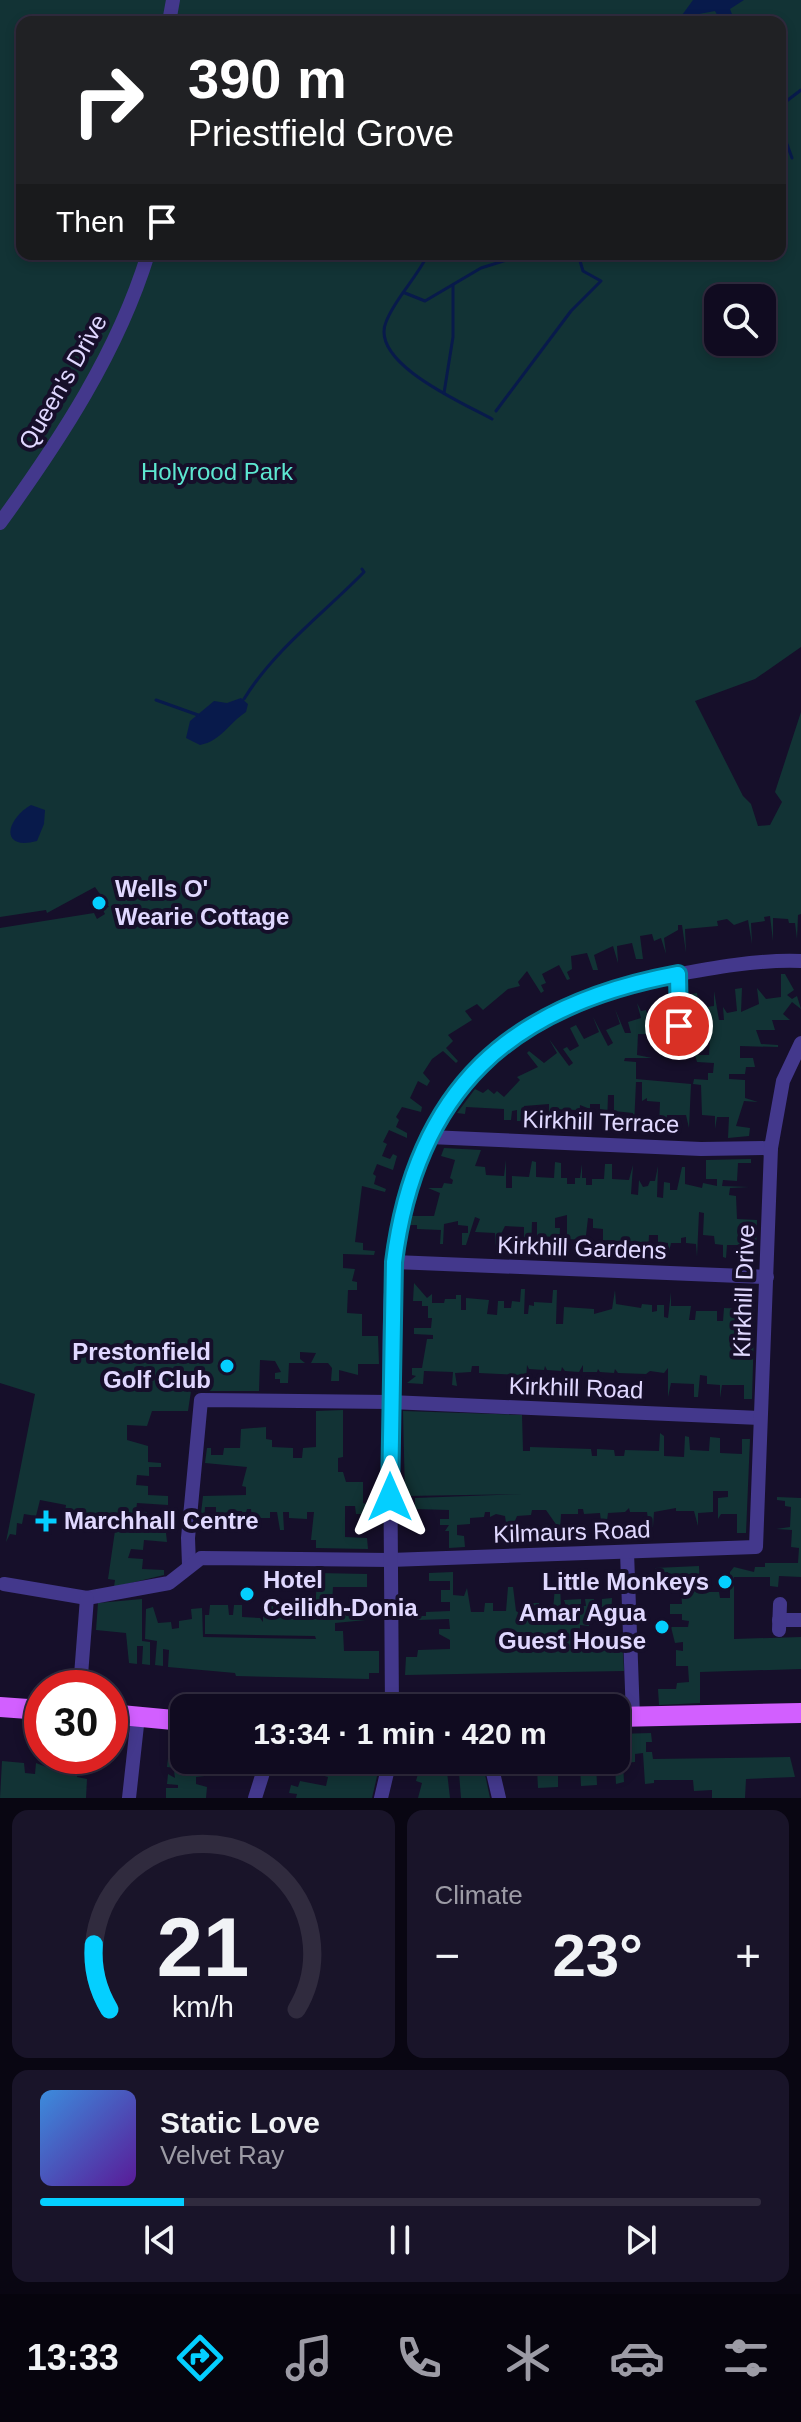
<!DOCTYPE html>
<meta charset="utf-8">
<style>
body{margin:0;font-family:Arial,sans-serif;background:#191429;color:#f1f3f6;height:100vh;display:flex;flex-direction:column;font-size:30px;white-space:nowrap}
*{box-sizing:border-box;margin:0}
p{font-size:26px;color:#9c9ba5}
.icon{flex:none;width:44px;height:44px;fill:none;stroke:currentColor;stroke-width:2;stroke-linecap:round;stroke-linejoin:round}
.map{position:relative;height:1798px;overflow:hidden}
.sheet{display:flex;flex-direction:column;gap:12px;padding:12px;background:#090612;flex:1}
.sheet>*{flex:none}
.banner{position:absolute;left:16px;top:16px;width:770px;height:244px;border-radius:16px;box-shadow:0 4px 12px #0003,0 0 0 2px #302b3e;background:#202124;color:#fff;overflow:hidden}
.controls{position:absolute;left:704px;top:284px;display:grid;gap:16px}
.controls a{display:grid;place-items:center;width:72px;height:72px;border-radius:16px;background:#100b20;box-shadow:0 4px 12px #0003,0 0 0 2px #302b3e;font-size:40px}
.speed{position:absolute;left:24px;top:1670px;display:flex;gap:16px;font-size:40px;font-weight:700;text-align:center}
.speed>*{display:grid;place-content:center;width:104px;height:104px;border-radius:50%;background:#100b20;box-shadow:0 4px 12px #0003,0 0 0 2px #302b3e;line-height:1}
.speed .limit{border:12px solid #d22;background:#fff;color:#111}
.pin{position:absolute;display:grid;place-items:center;width:68px;height:68px;color:#fff;margin:-34px;border:4px solid #fff;border-radius:50%;box-shadow:0 2px 8px #0007}
.me{position:absolute;width:88px;margin:-44px;rotate:0deg;stroke-linejoin:round;filter:drop-shadow(0 0 6px #0008)}
.turn{display:flex;align-items:center;gap:28px;height:168px;padding:0 40px;font-size:36px}
.turn .icon{width:104px;height:104px;stroke-width:2.5}
.turn b{display:block;font-size:56px;line-height:68px}
.then{display:flex;align-items:center;height:76px;padding:0 40px;background:#0003;gap:16px;font-size:30px}
.big{font-size:60px;font-weight:700;line-height:1.1}
.sheet .tile{flex:1;display:flex;flex-direction:column;justify-content:center;gap:12px;min-width:0;padding:0 28px;border-radius:16px;background:#191429}
.sheet .dial{align-items:center;gap:0}
.dial svg{height:208px;overflow:visible;fill:none;stroke:#302b3e;stroke-width:7;stroke-linecap:round;text-anchor:middle}
.dial text{fill:#f1f3f6;stroke:none}
.song{display:flex;align-items:center;gap:24px}
.cover{width:96px;height:96px;border-radius:12px;background:linear-gradient(135deg,hsl(210 70% 55%),hsl(270 70% 35%))}
.played{height:8px;border-radius:4px;background:linear-gradient(90deg,#04cfff 20%,#302b3e 20%)}
.keys{display:flex;justify-content:space-around;direction:ltr}
.heat{display:flex;justify-content:space-between;align-items:center;font-size:44px;direction:ltr}
.sheet .tiles{flex:1;display:grid;gap:12px;grid-template-columns:1fr 1fr}
.tile:last-child{grid-column:span 2}
.trip{position:absolute;left:170px;top:1694px;width:460px;height:80px;border-radius:16px;background:#100b20;box-shadow:0 4px 12px #0003,0 0 0 2px #302b3e;font-weight:700;line-height:80px;text-align:center}
.tabs{display:flex;height:128px;justify-content:space-around;align-items:center;background:#06040d;color:#9c9ba5}
.tabs .icon{width:56px;height:56px}
.tabs .selected{color:#04cfff}
.tabs b{font-size:36px;color:#f1f3f6}
.map>svg:first-child{display:block}
.green{fill:#123335;fill-rule:evenodd}
.water{fill:#081a4b}
.lines{fill:none;stroke-linecap:round;stroke-linejoin:round}
.stream{stroke:#081a4b;stroke-width:3}
.street{stroke:#43388c;stroke-width:14}
.primary{stroke:#d25fff;stroke-width:20}
.route-casing{stroke:#0387a6;stroke-width:20}
.route{stroke:#04cfff;stroke-width:14}
.poi-dot{fill:#04cfff;stroke:#160f2a;stroke-width:3}
.labels{text-anchor:middle;stroke-width:8;stroke-linejoin:round;paint-order:stroke}
.street-label{font-size:24px;fill:#e0d8ff;stroke:#160f2a}
.park-label{font-size:24px;fill:#5de7d1;stroke:#160f2a}
.poi-label{font-size:24px;font-weight:bold;fill:#e0d8ff;stroke:#160f2a;text-anchor:start}
</style>
<div class="map">
<svg width="801" height="1798" viewBox="0 0 801 1798">
<rect width="100%" height="100%" fill="#160f2a"/>
<!-- green -->
<g class="green">
<path d="M 0,0 L 801,0 L 801,647 L 755,679 L 695,701 L 743,796 L 751,804 L 758,826 L 770,825 L 782,802 L 775,792 L 801,712 L 801,914 L 798,915 L 797,939 L 795,923 L 789,923 L 788,919 L 773,918 L 773,941 L 770,916 L 764,917 L 765,921 L 751,923 L 752,944 L 748,920 L 734,925 L 727,919 L 717,921 L 718,926 L 685,929 L 686,953 L 682,925 L 678,925 L 678,930 L 664,938 L 666,954 L 661,938 L 654,941 L 652,934 L 640,936 L 643,959 L 636,959 L 632,943 L 617,946 L 618,963 L 613,946 L 594,955 L 598,970 L 593,970 L 587,953 L 571,956 L 572,969 L 567,972 L 570,979 L 567,980 L 559,965 L 542,974 L 546,983 L 541,985 L 544,991 L 541,993 L 527,971 L 518,982 L 520,986 L 508,989 L 483,1010 L 477,1004 L 465,1011 L 472,1020 L 448,1035 L 453,1041 L 446,1048 L 458,1061 L 456,1063 L 443,1051 L 432,1059 L 423,1073 L 430,1081 L 427,1086 L 418,1081 L 410,1098 L 422,1107 L 421,1112 L 402,1107 L 396,1117 L 399,1120 L 396,1127 L 407,1133 L 407,1138 L 389,1130 L 383,1142 L 387,1144 L 382,1156 L 390,1159 L 393,1154 L 397,1156 L 393,1170 L 377,1164 L 373,1174 L 376,1176 L 374,1184 L 386,1189 L 385,1192 L 362,1186 L 355,1242 L 363,1243 L 363,1250 L 375,1251 L 374,1255 L 343,1254 L 343,1268 L 355,1269 L 352,1281 L 357,1282 L 357,1290 L 348,1290 L 347,1313 L 362,1314 L 362,1336 L 378,1336 L 379,1364 L 358,1364 L 358,1375 L 339,1370 L 339,1381 L 331,1381 L 332,1368 L 328,1363 L 311,1363 L 316,1353 L 300,1352 L 300,1359 L 305,1363 L 289,1363 L 288,1383 L 280,1383 L 280,1379 L 275,1379 L 275,1373 L 281,1372 L 275,1361 L 260,1360 L 259,1391 L 191,1391 L 188,1411 L 152,1411 L 147,1426 L 127,1425 L 127,1440 L 148,1446 L 148,1462 L 161,1463 L 161,1467 L 149,1467 L 149,1476 L 137,1475 L 136,1485 L 148,1486 L 148,1495 L 168,1496 L 168,1505 L 137,1503 L 136,1511 L 147,1512 L 146,1522 L 135,1522 L 134,1532 L 166,1533 L 167,1542 L 144,1540 L 143,1550 L 131,1549 L 128,1558 L 143,1559 L 142,1569 L 164,1570 L 164,1575 L 114,1587 L 115,1580 L 108,1579 L 117,1517 L 65,1512 L 66,1505 L 40,1500 L 36,1516 L 24,1514 L 22,1524 L 17,1523 L 16,1535 L 10,1534 L 6,1542 L 35,1394 L 0,1383 L 0,928 L 94,913 L 97,919 L 105,914 L 102,908 L 109,907 L 95,887 L 47,913 L 46,910 L 0,917 ZM 22,22 L 780,22 L 780,254 L 22,254 ZM 718,298 L 762,298 L 762,342 L 718,342 Z"/>
<polygon points="781,974 785,974 794,990 787,995 792,999 797,996 801,1009 792,1002 783,1014 790,1020 772,1020 775,1030 756,1030 761,1044 778,1045 778,1047 740,1046 740,1058 753,1058 755,1067 746,1067 745,1074 729,1074 729,1079 745,1080 745,1098 758,1102 744,1101 736,1126 750,1128 749,1136 728,1138 729,1117 717,1117 715,1129 715,1116 702,1115 701,1085 693,1084 694,1079 708,1080 708,1073 713,1073 714,1063 697,1062 695,1055 709,1055 710,1038 696,1036 696,1032 708,1032 708,1026 685,1023 686,995 697,993 699,1008 714,1006 714,991 719,1020 724,1020 723,1007 727,1013 737,1011 735,989 742,988 741,1012 759,1004 757,988 766,999 781,997"/>
<polygon points="674,997 672,1035 638,1034 637,1055 652,1058 625,1058 624,1061 636,1062 636,1079 691,1084 689,1128 686,1115 667,1115 666,1127 659,1127 660,1102 647,1101 647,1098 642,1101 642,1082 636,1082 634,1126 633,1113 614,1111 614,1095 608,1095 607,1125 605,1110 600,1109 600,1104 590,1104 590,1109 580,1105 579,1123 577,1110 553,1109 549,1114 549,1104 524,1106 523,1121 517,1121 517,1110 512,1111 511,1120 504,1120 504,1109 466,1107 465,1114 457,1113 475,1089 483,1093 488,1089 494,1094 497,1091 504,1097 520,1080 517,1077 538,1067 527,1053 529,1051 544,1063 557,1053 549,1039 569,1066 573,1063 563,1049 567,1047 570,1051 579,1046 570,1028 576,1025 584,1039 599,1032 593,1017 608,1046 613,1043 606,1030 620,1024 615,1009 625,1033 631,1033 628,1022 641,1018 637,1003 641,1011 646,1010 648,1017 663,1015 661,999"/>
<polygon points="444,1148 481,1150 475,1166 485,1167 486,1175 504,1176 506,1160 506,1188 512,1188 512,1176 529,1177 532,1161 536,1162 536,1177 554,1178 555,1162 561,1163 561,1178 567,1178 567,1184 575,1184 575,1178 580,1178 582,1164 582,1178 586,1178 586,1185 592,1185 592,1179 604,1179 605,1164 612,1164 612,1179 629,1180 633,1165 631,1194 638,1195 639,1180 643,1187 648,1186 650,1181 655,1181 658,1166 657,1197 663,1198 664,1182 670,1183 670,1190 677,1190 682,1167 685,1167 685,1184 702,1188 703,1183 717,1186 717,1179 706,1179 706,1160 751,1159 751,1163 738,1163 737,1181 723,1180 722,1186 749,1187 730,1188 729,1195 736,1196 737,1219 757,1220 756,1259 747,1259 747,1245 727,1245 726,1258 723,1257 723,1245 715,1244 714,1236 703,1235 704,1213 699,1212 697,1257 696,1244 686,1243 686,1237 681,1238 681,1243 671,1243 668,1256 668,1243 658,1242 658,1235 649,1235 648,1255 641,1255 641,1242 616,1241 613,1254 613,1241 603,1240 603,1229 593,1228 593,1219 588,1218 584,1252 585,1240 567,1239 567,1215 555,1218 555,1228 560,1228 559,1250 557,1237 537,1236 537,1222 532,1222 531,1250 524,1249 524,1227 505,1226 495,1246 495,1233 475,1232 480,1219 475,1217 466,1245 462,1245 462,1233 468,1233 468,1226 458,1225 458,1221 444,1224 443,1244 440,1244 441,1230 417,1229 417,1225 409,1225 411,1216 434,1216 440,1193 428,1188 442,1188 444,1183 452,1184 453,1180 450,1178 455,1160 441,1156"/>
<polygon points="414,1283 427,1298 432,1294 432,1303 444,1303 445,1299 456,1299 456,1295 461,1295 461,1310 466,1310 466,1298 489,1300 487,1314 497,1315 498,1301 504,1301 504,1308 511,1308 512,1301 520,1302 521,1289 525,1289 524,1314 528,1314 529,1305 534,1306 534,1302 552,1303 553,1290 557,1290 556,1324 563,1324 564,1307 594,1309 594,1314 612,1309 615,1290 616,1304 641,1308 642,1304 652,1305 652,1312 657,1311 657,1305 664,1305 664,1317 668,1318 671,1292 671,1306 691,1306 689,1320 695,1320 696,1311 717,1311 717,1321 723,1321 724,1308 746,1309 747,1295 755,1295 752,1399 744,1399 744,1385 722,1385 720,1398 720,1385 707,1384 707,1376 700,1375 698,1397 694,1397 694,1384 671,1383 668,1397 668,1368 664,1373 650,1371 646,1374 618,1373 615,1369 614,1373 600,1372 598,1369 597,1372 583,1372 583,1365 579,1372 565,1371 562,1367 561,1371 547,1370 545,1366 544,1370 529,1369 527,1365 526,1380 521,1380 521,1375 479,1373 479,1366 472,1366 471,1372 455,1373 457,1386 452,1385 453,1372 424,1371 423,1384 407,1383 416,1376 412,1375 412,1368 422,1368 427,1339 433,1339 433,1335 414,1334 414,1328 431,1328 432,1318 428,1318 428,1306 422,1306 422,1301 413,1301"/>
<polygon points="343,1410 343,1457 338,1458 338,1472 343,1472 346,1482 363,1482 363,1503 367,1504 367,1514 356,1514 355,1506 345,1506 345,1537 367,1538 368,1549 316,1548 316,1540 311,1540 314,1512 307,1512 307,1519 289,1518 289,1512 283,1512 284,1530 280,1530 277,1512 270,1512 270,1518 252,1518 251,1509 247,1509 242,1526 242,1511 234,1511 231,1517 216,1516 216,1507 205,1507 204,1523 200,1522 203,1496 246,1495 246,1487 242,1486 247,1467 205,1463 207,1448 211,1448 211,1455 223,1455 224,1448 240,1448 241,1429 266,1427 266,1439 272,1440 272,1447 293,1448 293,1458 302,1458 303,1448 316,1447 316,1411"/>
<polygon points="403,1411 522,1415 523,1451 530,1451 530,1447 591,1449 592,1456 597,1456 597,1449 614,1450 615,1456 624,1456 625,1450 659,1451 660,1433 664,1436 664,1456 684,1457 685,1436 689,1437 690,1450 709,1451 710,1437 720,1438 720,1453 742,1454 742,1439 750,1439 746,1533 737,1533 737,1514 721,1514 718,1519 718,1498 728,1497 728,1491 713,1491 713,1512 698,1513 698,1526 694,1511 676,1511 676,1508 654,1512 653,1527 649,1527 647,1512 630,1512 629,1508 625,1512 608,1513 606,1528 602,1529 600,1513 584,1514 583,1509 578,1509 578,1514 561,1514 560,1530 546,1510 532,1510 531,1515 517,1516 514,1523 506,1523 505,1516 496,1514 490,1517 490,1512 485,1512 484,1517 470,1518 470,1524 457,1525 457,1535 464,1536 465,1547 449,1548 449,1531 445,1531 449,1525 440,1525 440,1519 449,1519 449,1510 415,1509 415,1498 523,1494 405,1496"/>
<polygon points="777,1497 801,1498 801,1577 779,1576 778,1587 770,1586 770,1577 734,1577 734,1639 801,1637 801,1669 700,1672 700,1703 659,1705 658,1689 676,1689 677,1683 689,1682 688,1666 676,1666 676,1650 683,1651 683,1642 675,1643 671,1627 688,1627 689,1621 682,1620 682,1614 670,1614 670,1604 682,1604 681,1590 669,1591 669,1585 681,1585 681,1578 669,1578 668,1572 656,1573 655,1568 699,1566 700,1592 719,1592 720,1598 730,1598 730,1572 734,1567 754,1572 755,1567 765,1567 765,1563 798,1563 799,1548 791,1547 792,1530 776,1529 790,1527 791,1507 785,1506 785,1501 777,1500"/>
<polygon points="453,1572 453,1595 464,1596 467,1588 471,1612 484,1612 485,1603 493,1603 493,1611 506,1611 508,1587 513,1587 516,1611 522,1615 530,1611 530,1603 539,1603 539,1611 545,1614 553,1611 555,1586 560,1586 561,1607 566,1606 564,1600 581,1599 581,1606 586,1606 585,1599 594,1599 593,1606 602,1606 602,1599 612,1598 611,1615 590,1616 589,1626 580,1625 580,1636 590,1635 590,1644 612,1644 613,1652 623,1652 624,1671 405,1675 406,1657 417,1657 418,1650 450,1649 450,1640 439,1634 439,1629 450,1629 449,1619 417,1620 417,1616 426,1616 426,1612 450,1611 450,1602 441,1602 441,1590 450,1590 450,1581 429,1581 429,1573"/>
<polygon points="317,1573 367,1574 367,1587 333,1587 332,1605 346,1606 346,1616 360,1616 360,1620 366,1620 335,1623 335,1631 343,1631 344,1651 379,1651 379,1673 369,1673 369,1679 236,1676 235,1673 168,1667 169,1650 163,1649 163,1666 155,1665 157,1641 145,1639 146,1609 153,1607 158,1623 171,1622 172,1629 179,1628 179,1621 192,1619 191,1609 202,1608 203,1637 316,1639 315,1636 205,1634 205,1615 209,1615 210,1605 228,1605 229,1615 233,1615 234,1605 242,1605 242,1617 260,1618 263,1622 263,1606 273,1606 276,1618 276,1606 286,1606 289,1619 290,1606 301,1606 301,1615 315,1619"/>
<polygon points="142,1599 142,1641 150,1642 150,1665 142,1664 143,1646 137,1646 137,1664 129,1663 126,1633 96,1630 98,1603"/>
<polygon points="651,1733 652,1742 646,1742 646,1752 652,1752 653,1759 790,1757 795,1777 746,1779 745,1798 712,1798 712,1790 694,1791 693,1780 654,1780 654,1783 645,1784 643,1753 635,1754 635,1762 623,1763 624,1782 616,1784 615,1766 606,1766 605,1760 616,1760 616,1734"/>
<polygon points="61,1756 89,1756 88,1762 83,1762 82,1770 77,1773 77,1777 87,1779 86,1798 0,1798 2,1761 24,1763 25,1773 35,1774 36,1763 52,1769 56,1765 55,1771 60,1772"/>
<polygon points="168,1758 214,1760 213,1775 196,1777 196,1784 207,1787 206,1798 166,1798 166,1788 178,1788 178,1785 167,1784 168,1774 175,1778 174,1771 183,1772 184,1769 167,1767"/>
<polygon points="308,1760 367,1760 365,1769 378,1772 372,1798 296,1798 297,1794 289,1793 291,1785 298,1787 300,1781 326,1786 328,1777 321,1775 323,1765"/>
<polygon points="458,1760 482,1760 490,1798 461,1798"/>
<polygon points="512,1760 566,1760 566,1769 558,1770 558,1787 538,1788 537,1769 524,1763 512,1764"/>
<polygon points="574,1760 605,1760 596,1761 597,1785 581,1786 580,1765 574,1765"/>
<polygon points="438,1761 446,1763 450,1798 418,1798 422,1783 416,1781 421,1763"/>
</g>
<!-- water -->
<g class="water">
<polygon points="693,0 744,0 730,9 735,22 721,22 715,11 699,14 692,22 677,22"/>
<path d="M 241,698 L 248,704 L 246,712 C 229,723 221,741 200,745 L 186,738 L 190,721 L 214,701 L 227,703 Z"/>
<path d="M 31,805 L 45,810 L 44,824 L 37,841 C 0,851 5,820 31,805 Z"/>
</g>
<g class="lines">
<!-- stream -->
<g class="stream">
<polyline points="780,106 801,90"/>
<polyline points="780,125 792,158"/>
<path d="M 428,254 C 417,278 395,298 386,322 C 369,363 465,404 492,419"/>
<polyline points="405,293 425,301 481,268 526,254"/>
<polyline points="444,393 453,337 453,285"/>
<polyline points="496,411 571,311 601,281 583,271 578,254"/>
<path d="M 244,699 C 274,650 324,613 364,572 L 362,569"/>
<polyline points="156,700 198,715"/>
</g>
<!-- street -->
<g class="street">
<polyline points="169,22 173,0"/>
<path d="M 0,523 C 60,440 118,352 148,254"/>
<polyline points="677,1051 678,974"/>
<polyline points="429,1137 701,1149 771,1148"/>
<polyline points="394,1262 767,1277"/>
<polyline points="627,1552 633,1717"/>
<polyline points="189,1565 188,1538 201,1400 390,1402 760,1418"/>
<polyline points="4,1584 87,1598 169,1583 201,1558 390,1560 756,1547 771,1148 783,1081 801,1043"/>
<polyline points="779,1620 801,1620"/>
<polyline points="779,1630 780,1604"/>
<polyline points="80,1688 87,1598"/>
<path d="M 392,1708 C 391,1615 390,1522 390,1430 C 390,1359 386,1282 401,1212 C 430,1080 534,1000 663,977 C 706,969 757,959 801,961"/>
<polyline points="490,1760 499,1798"/>
<polyline points="129,1798 138,1716"/>
<polyline points="255,1798 267,1760"/>
<polyline points="381,1798 390,1760"/>
</g>
<!-- primary -->
<g class="primary">
<polyline points="0,1707 42,1710"/>
<polyline points="110,1714 184,1721"/>
<polyline points="616,1717 801,1713"/>
</g>
</g>
<g class="lines">
<defs>
<path id="route" d="M 390,1497 L 394,1262 C 416,1089 510,1005 678,974 L 679,1026"/>
</defs>
<!-- route casing -->
<use href="#route" class="route-casing"/>
<!-- route -->
<use href="#route" class="route"/>
</g>
<!-- markers -->
<g class="poi-dot">
<circle cx="99" cy="903" r="8"/>
<circle cx="227" cy="1366" r="8"/>
<path d="M42 1509h8v8h8v8h-8v8h-8v-8h-8v-8h8z"/>
<circle cx="725" cy="1582" r="8"/>
<circle cx="247" cy="1594" r="8"/>
<circle cx="662" cy="1627" r="8"/>
</g>
<g class="labels">
<!-- street labels -->
<g class="street-label">
<text transform="translate(63 382) rotate(-60)" y="8">Queen's Drive</text>
<text transform="translate(601 1122) rotate(2)" y="8">Kirkhill Terrace</text>
<text transform="translate(582 1248) rotate(2)" y="8">Kirkhill Gardens</text>
<text transform="translate(744 1291) rotate(-88)" y="8">Kirkhill Drive</text>
<text transform="translate(576 1388) rotate(2)" y="8">Kirkhill Road</text>
<text transform="translate(572 1532) rotate(-2)" y="8">Kilmaurs Road</text>
</g>
<!-- park labels -->
<g class="park-label">
<text x="217" y="480">Holyrood Park</text>
</g>
<!-- poi labels -->
<g class="poi-label">
<text x="115" y="897">Wells O'<tspan x="115" dy="28">Wearie Cottage</tspan></text>
<text x="211" y="1360" text-anchor="end">Prestonfield<tspan x="211" dy="28">Golf Club</tspan></text>
<text x="64" y="1529">Marchhall Centre</text>
<text x="263" y="1588">Hotel<tspan x="263" dy="28">Ceilidh-Donia</tspan></text>
<text x="709" y="1590" text-anchor="end">Little Monkeys</text>
<text x="646" y="1621" text-anchor="end">Amar Agua<tspan x="646" dy="28">Guest House</tspan></text>
</g>
</g>
</svg>
<div class="controls">
<a><svg class="icon" aria-label="search" viewBox="0 0 24 24"><circle cx="10" cy="10" r="6"/><path d="M15 15l6 6"/></svg></a>
</div>
<div class="speed"><div class="limit">30</div></div>
<div class="pin" style="left:679px;top:1026px;background:#d93025"><svg class="icon" aria-label="arrive" viewBox="0 0 24 24"><path d="M6 21V4h12l-3 4 3 4H6"/></svg></div>
<svg class="me" style="left:390px;top:1497px" viewBox="-20 -20 40 40"><path d="M0-17L14 15 0 8-14 15z" fill="#04cfff" stroke="#fff" stroke-width="4"/></svg>
<div class="trip">13:34 · 1 min · 420 m</div>
<div class="banner">
<div class="turn"><svg class="icon" aria-label="right" viewBox="0 0 24 24"><path d="M7 20v-9h11M14 6l5 5-5 5"/></svg><div><b>390 m</b>Priestfield Grove</div></div>
<div class="then">Then<svg class="icon" aria-label="arrive" viewBox="0 0 24 24"><path d="M6 21V4h12l-3 4 3 4H6"/></svg></div>
</div>
</div>
<section class="sheet">
<div class="tiles">
<div class="tile dial"><svg viewBox="0 0 100 80">
<path d="M14 69A42 42 0 1 1 86 69"/>
<path d="M14 69A42 42 0 0 1 8 44" stroke="#04cfff"/>
<text x="50" y="56" font-size="32" font-weight="700">21</text>
<text x="50" y="72" font-size="11">km/h</text>
</svg></div>
<div class="tile"><p>Climate</p>
<div class="heat"><a>−</a><b class="big">23°</b><a>+</a></div>
</div>
<div class="tile">
<div class="song"><i class="cover"></i><div><b>Static Love</b><p>Velvet Ray</p></div></div>
<div class="played"></div>
<div class="keys"><svg class="icon" aria-label="previous" viewBox="0 0 24 24"><path d="M18 5L8 12l10 7zM5 5v14"/></svg><svg class="icon" aria-label="pause" viewBox="0 0 24 24"><path d="M8 5v14M16 5v14"/></svg><svg class="icon" aria-label="next" viewBox="0 0 24 24"><path d="M6 5l10 7-10 7zM19 5v14"/></svg></div>
</div>
</div>
</section>
<nav class="tabs">
<b>13:33</b>
<svg class="icon selected" aria-label="directions" viewBox="0 0 24 24"><path d="M12 3l9 9-9 9-9-9zM9 14v-3h6M13 9l2 2-2 2"/></svg>
<svg class="icon" aria-label="music" viewBox="0 0 24 24"><path d="M9 18V5l10-2v13"/><circle cx="6" cy="18" r="3"/><circle cx="16" cy="16" r="3"/></svg>
<svg class="icon" aria-label="phone" viewBox="0 0 24 24"><path d="M5 4h4l2 5-3 2q2 4 5 5l2-3 5 2v4C11 20 4 13 5 4z"/></svg>
<svg class="icon" aria-label="climate" viewBox="0 0 24 24"><path d="M12 3v18M4 7l16 10M4 17L20 7"/></svg>
<svg class="icon" aria-label="car" viewBox="0 0 24 24"><path d="M5 17H2v-5l4-1 3-4h7l3 4 3 1v5h-3M9 17h6M6 11h13"/><circle cx="7" cy="17" r="2"/><circle cx="17" cy="17" r="2"/></svg>
<svg class="icon" aria-label="filters" viewBox="0 0 24 24"><path d="M4 7h16M4 17h16"/><circle cx="9" cy="7" r="2"/><circle cx="15" cy="17" r="2"/></svg>
</nav>
